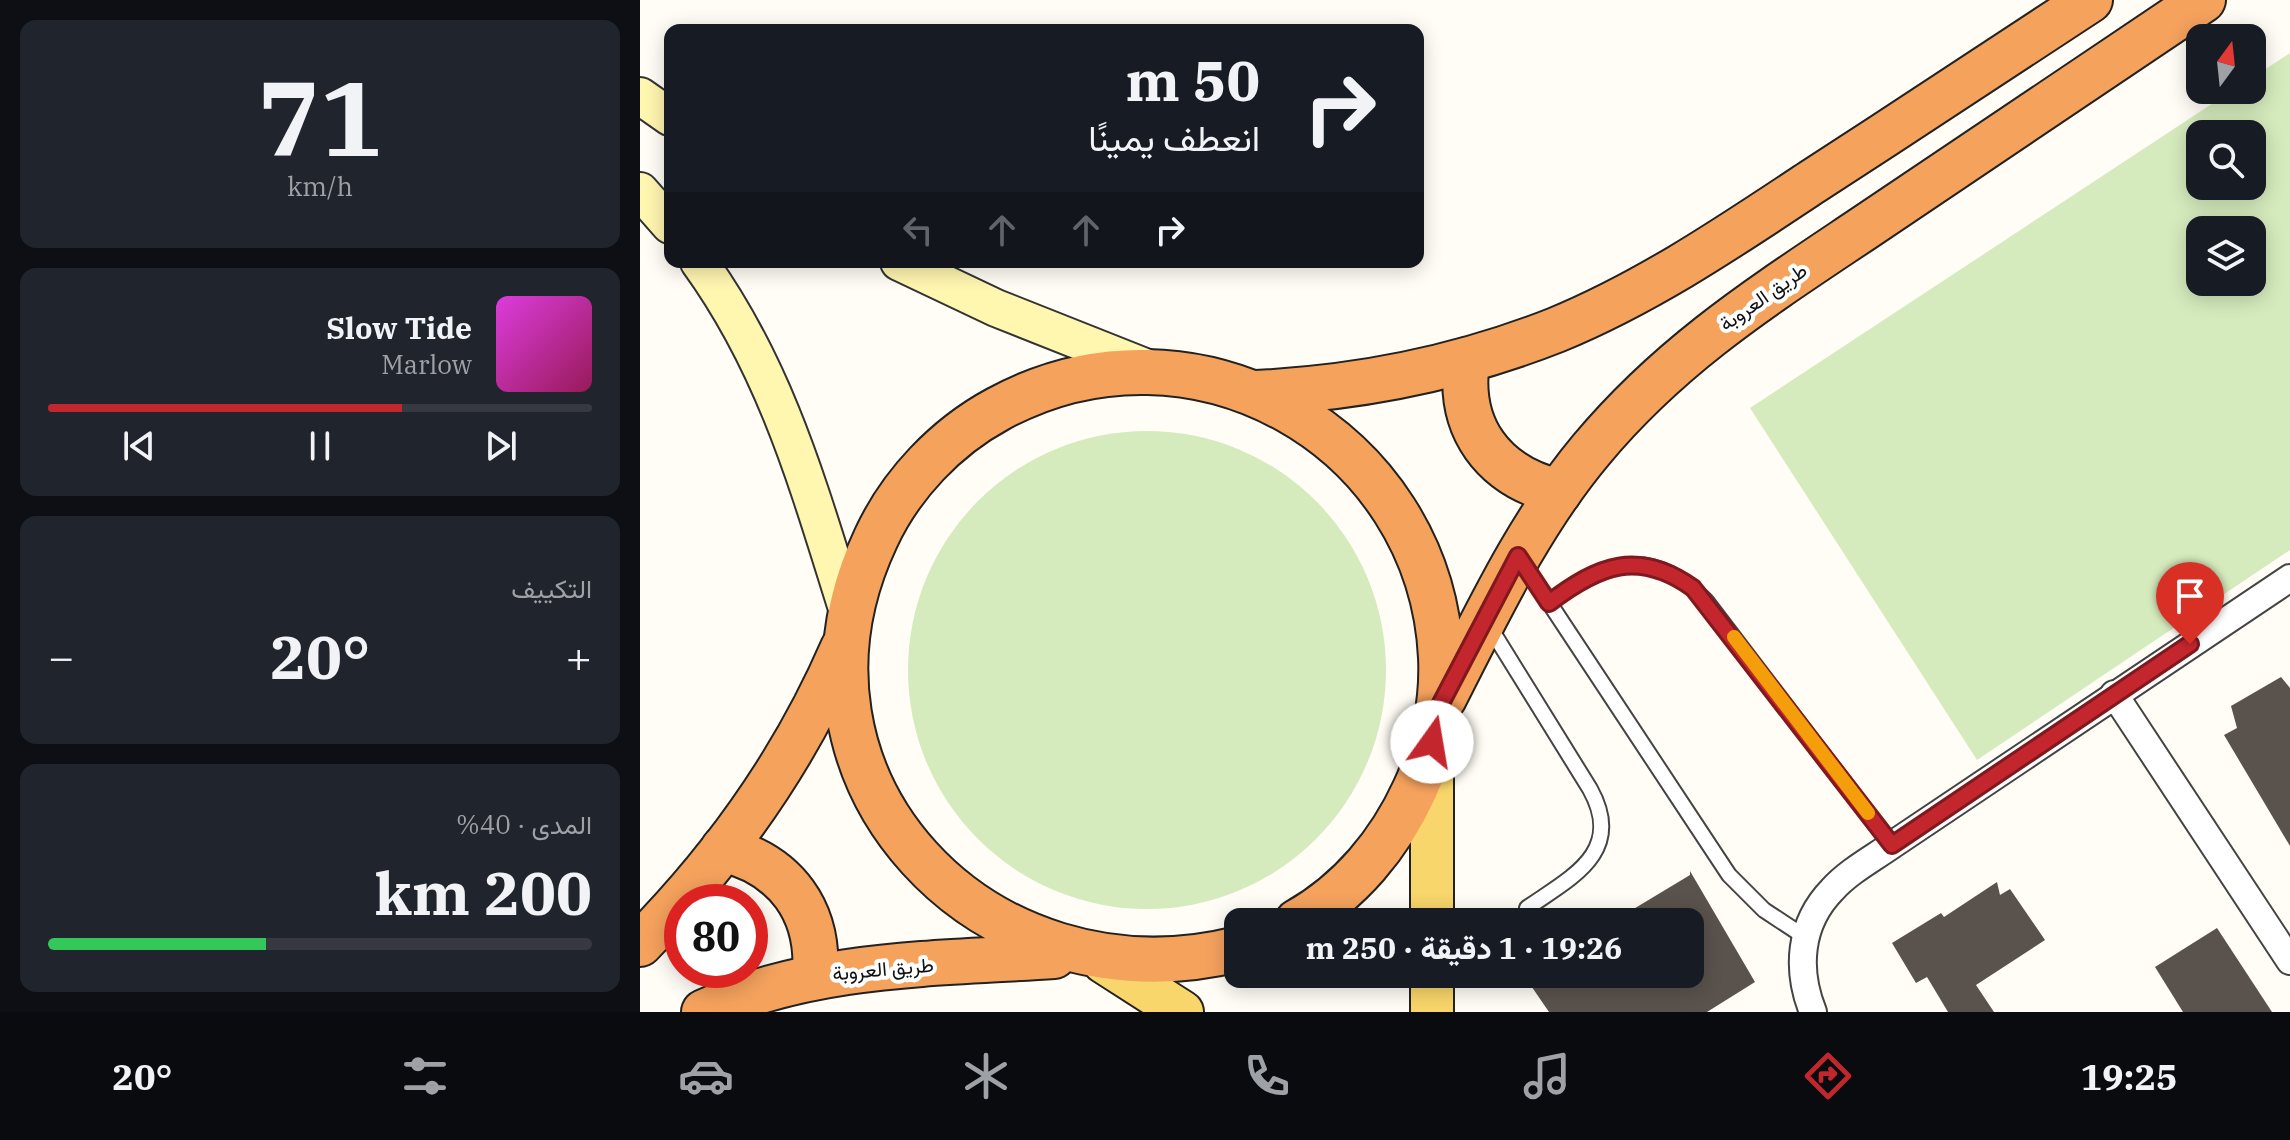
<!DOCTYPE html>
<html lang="ar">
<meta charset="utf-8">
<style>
body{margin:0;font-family:"IBM Plex Serif",Vazirmatn,serif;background:#20242c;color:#f1f3f6;direction:rtl;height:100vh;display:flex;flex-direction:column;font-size:30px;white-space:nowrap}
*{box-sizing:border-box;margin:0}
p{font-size:26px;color:#9ea1a6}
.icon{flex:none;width:44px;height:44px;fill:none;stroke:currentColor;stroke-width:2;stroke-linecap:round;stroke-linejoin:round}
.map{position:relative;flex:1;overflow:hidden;direction:ltr}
.details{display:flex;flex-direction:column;gap:20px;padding:20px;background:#0d0f14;width:640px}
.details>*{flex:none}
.hud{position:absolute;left:24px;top:24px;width:760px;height:244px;border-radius:16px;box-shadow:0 4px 20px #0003;direction:rtl;background:#171b24;color:#f1f3f6;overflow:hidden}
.needle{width:52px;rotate:15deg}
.fabs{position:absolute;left:1546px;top:24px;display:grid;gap:16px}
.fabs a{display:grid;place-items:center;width:80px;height:80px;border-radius:16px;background:#171b24;box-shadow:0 4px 20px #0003;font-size:40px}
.speed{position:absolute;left:24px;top:884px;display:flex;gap:16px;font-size:40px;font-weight:700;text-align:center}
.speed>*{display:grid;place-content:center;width:104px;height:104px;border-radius:50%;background:#171b24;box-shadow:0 4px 20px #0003;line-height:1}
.speed .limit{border:12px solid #d22;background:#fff;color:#111}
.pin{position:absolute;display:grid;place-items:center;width:68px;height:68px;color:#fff;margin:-82px -34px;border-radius:50% 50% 50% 0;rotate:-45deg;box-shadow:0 0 8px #0007}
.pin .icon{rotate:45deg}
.me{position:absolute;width:88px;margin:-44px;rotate:13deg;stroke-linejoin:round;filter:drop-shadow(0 0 6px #0008)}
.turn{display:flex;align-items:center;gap:28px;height:168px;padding:0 32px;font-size:36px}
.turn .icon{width:104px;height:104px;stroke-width:2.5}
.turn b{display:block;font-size:56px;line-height:68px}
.lanes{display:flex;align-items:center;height:76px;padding:0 32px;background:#0003;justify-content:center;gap:40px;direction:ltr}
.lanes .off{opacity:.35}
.big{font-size:60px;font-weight:800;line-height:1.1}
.details .card{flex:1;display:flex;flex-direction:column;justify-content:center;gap:12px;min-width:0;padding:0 28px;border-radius:16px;background:#20242c}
.details .dial{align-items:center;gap:0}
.dial b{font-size:104px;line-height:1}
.song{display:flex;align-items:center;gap:24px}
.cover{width:96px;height:96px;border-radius:12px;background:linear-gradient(135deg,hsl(300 70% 55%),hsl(330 70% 35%))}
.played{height:8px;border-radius:4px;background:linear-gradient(90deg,#c4262e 65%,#363941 65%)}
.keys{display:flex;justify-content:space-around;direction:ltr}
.heat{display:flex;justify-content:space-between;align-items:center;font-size:44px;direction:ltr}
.charge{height:12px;border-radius:6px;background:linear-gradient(90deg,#34c759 40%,#363941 0)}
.trip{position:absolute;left:584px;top:908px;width:480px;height:80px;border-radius:16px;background:#171b24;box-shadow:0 4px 20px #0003;font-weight:800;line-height:80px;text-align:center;direction:rtl}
.tabs{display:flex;height:128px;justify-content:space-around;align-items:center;background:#090b0e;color:#9ea1a6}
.tabs .icon{width:56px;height:56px}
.tabs .selected{color:#c4262e}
.tabs b{font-size:36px;color:#f1f3f6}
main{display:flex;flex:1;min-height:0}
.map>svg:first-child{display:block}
.green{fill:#d5ebbd;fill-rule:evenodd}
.building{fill:#5a524d}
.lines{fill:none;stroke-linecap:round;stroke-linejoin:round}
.lane-casing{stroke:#444;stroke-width:18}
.street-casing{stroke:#444;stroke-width:30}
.secondary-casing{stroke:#333;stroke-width:40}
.primary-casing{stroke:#222;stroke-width:46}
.highway-casing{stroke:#222;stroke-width:48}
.lane{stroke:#fff;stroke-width:14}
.street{stroke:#fff;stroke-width:26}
.secondary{stroke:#fff6b0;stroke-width:36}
.primary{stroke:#f9d66b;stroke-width:42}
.highway{stroke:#f5a25d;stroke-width:44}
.route-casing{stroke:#7f191e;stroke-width:20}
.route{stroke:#c4262e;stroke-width:14}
.slow{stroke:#f59e0b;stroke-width:14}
.labels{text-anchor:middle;stroke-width:8;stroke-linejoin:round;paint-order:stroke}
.street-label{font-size:20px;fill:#111;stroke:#fff}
</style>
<main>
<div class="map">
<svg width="1650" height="1012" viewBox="0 0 1650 1012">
<rect width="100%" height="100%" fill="#fffdf5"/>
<!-- green -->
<g class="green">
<path d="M 1650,53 L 1650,550 L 1337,760 L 1110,408 L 1593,90 L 1612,90 L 1612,78 ZM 1560,134 L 1612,134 L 1612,186 L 1560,186 ZM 1560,230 L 1612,230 L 1612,282 L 1560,282 Z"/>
<circle cx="507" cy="670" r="239"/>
</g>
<!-- building -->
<g class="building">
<polygon points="1641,677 1650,688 1650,846 1584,735 1597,728 1591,706"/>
<polygon points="1050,871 1115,982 1067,1012 909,1012 883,974 1050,974 1050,922 972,922 1050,875"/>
<polygon points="1357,882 1360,895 1370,889 1405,940 1336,985 1354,1012 1308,1012 1287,977 1276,983 1252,943 1301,913 1304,917"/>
<polygon points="1577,928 1632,1012 1543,1012 1515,967"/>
</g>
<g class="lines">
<defs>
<g id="lane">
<polyline points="881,560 1089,875 1124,910 1165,937"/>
<path d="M 909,603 C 965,561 1012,545 1066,601 L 1252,845"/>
<path d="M 849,626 L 950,789 C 985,852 932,877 887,908"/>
</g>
<g id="street">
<polyline points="1474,694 1650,961"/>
<path d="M 1173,1012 C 1156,970 1159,924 1192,890 C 1208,872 1232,859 1252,845 L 1650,578"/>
</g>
<g id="secondary">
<polyline points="0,96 30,117"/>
<polyline points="0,191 30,225"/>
<path d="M 59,262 C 138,371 170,492 210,618"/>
<polyline points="259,262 356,308 515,371"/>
</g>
<g id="primary">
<polyline points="792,747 792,922"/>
<polyline points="464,962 542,1012"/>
<polyline points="792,1012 792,974"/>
</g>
<g id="highway">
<path d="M 827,360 C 817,428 853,476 919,492"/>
<path d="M 616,393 C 719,388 820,368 916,330 C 1008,292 1089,237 1172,182 C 1265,122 1357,61 1450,0"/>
<path d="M 804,698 C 848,612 889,524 951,450 C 1036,348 1134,289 1242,216 C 1349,144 1456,72 1563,0"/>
<path d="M 83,849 C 146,865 180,911 175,976"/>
<path d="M 0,944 C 85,858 155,759 203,648"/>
<path d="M 598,949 C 345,1012 122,780 236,538 C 261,484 306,437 358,409 C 552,303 790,436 801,657 C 803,701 794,748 775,789 C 750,844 710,892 657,922"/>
<path d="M 64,1012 C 174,962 296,964 414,956"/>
</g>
</defs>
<!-- lane casing -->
<use href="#lane" class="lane-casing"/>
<!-- street casing -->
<use href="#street" class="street-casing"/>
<!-- secondary casing -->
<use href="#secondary" class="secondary-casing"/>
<!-- primary casing -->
<use href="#primary" class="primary-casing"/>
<!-- highway casing -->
<use href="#highway" class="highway-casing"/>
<!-- lane -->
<use href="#lane" class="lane"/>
<!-- street -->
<use href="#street" class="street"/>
<!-- secondary -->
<use href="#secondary" class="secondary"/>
<!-- primary -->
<use href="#primary" class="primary"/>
<!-- highway -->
<use href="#highway" class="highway"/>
</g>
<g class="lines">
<defs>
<path id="route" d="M 792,742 L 799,707 L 878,556 L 909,603 C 959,565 998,549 1053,588 L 1252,845 L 1550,644"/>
</defs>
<!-- route casing -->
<use href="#route" class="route-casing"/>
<!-- route -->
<use href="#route" class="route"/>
<!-- slow -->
<polyline class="slow" points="1094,637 1228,813"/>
</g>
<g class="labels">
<!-- street labels -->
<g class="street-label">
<text transform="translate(1123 297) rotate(-35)" y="7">طريق العروبة</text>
<text transform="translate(243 969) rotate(-5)" y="7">طريق العروبة</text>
</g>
</g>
</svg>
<div class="fabs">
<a><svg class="needle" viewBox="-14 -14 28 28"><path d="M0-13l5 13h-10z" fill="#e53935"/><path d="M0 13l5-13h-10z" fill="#9ea1a6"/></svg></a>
<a><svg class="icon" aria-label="search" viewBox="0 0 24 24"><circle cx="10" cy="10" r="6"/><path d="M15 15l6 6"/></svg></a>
<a><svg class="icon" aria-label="layers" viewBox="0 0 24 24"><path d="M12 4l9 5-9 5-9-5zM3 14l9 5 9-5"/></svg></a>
</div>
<div class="speed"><div class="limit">80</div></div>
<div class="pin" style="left:1550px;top:644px;background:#d93025"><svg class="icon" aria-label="arrive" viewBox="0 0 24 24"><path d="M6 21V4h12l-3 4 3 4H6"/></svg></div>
<svg class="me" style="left:792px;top:742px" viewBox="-20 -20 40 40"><circle r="19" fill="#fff"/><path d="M0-13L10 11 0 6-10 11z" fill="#c4262e"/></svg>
<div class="trip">19:26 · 1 دقيقة · 250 m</div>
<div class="hud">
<div class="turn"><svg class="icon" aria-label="right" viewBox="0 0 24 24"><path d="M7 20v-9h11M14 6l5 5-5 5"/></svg><div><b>50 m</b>انعطف يمينًا</div></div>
<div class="lanes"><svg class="icon off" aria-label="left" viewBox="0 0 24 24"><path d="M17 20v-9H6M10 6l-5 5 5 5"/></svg><svg class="icon off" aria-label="ahead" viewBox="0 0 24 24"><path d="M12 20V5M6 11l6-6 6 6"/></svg><svg class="icon off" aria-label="ahead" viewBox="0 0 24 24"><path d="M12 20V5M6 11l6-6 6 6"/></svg><svg class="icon" aria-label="right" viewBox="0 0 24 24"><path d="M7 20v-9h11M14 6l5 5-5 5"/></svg></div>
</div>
</div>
<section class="details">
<div class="card dial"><b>71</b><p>km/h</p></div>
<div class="card">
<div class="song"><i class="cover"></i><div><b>Slow Tide</b><p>Marlow</p></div></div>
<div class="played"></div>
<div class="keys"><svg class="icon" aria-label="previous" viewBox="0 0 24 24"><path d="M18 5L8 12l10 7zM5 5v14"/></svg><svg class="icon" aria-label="pause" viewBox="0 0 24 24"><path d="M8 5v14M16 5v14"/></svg><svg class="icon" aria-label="next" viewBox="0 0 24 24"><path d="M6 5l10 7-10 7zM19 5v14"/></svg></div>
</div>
<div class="card"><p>التكييف</p>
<div class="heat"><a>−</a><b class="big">20°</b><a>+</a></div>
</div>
<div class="card"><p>المدى · 40%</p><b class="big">200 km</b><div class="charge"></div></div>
</section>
</main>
<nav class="tabs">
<b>19:25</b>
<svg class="icon selected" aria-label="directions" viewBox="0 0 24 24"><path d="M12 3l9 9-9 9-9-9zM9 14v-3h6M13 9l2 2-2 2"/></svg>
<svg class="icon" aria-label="music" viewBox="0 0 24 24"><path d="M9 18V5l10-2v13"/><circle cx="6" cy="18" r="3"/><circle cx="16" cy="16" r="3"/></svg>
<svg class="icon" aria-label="phone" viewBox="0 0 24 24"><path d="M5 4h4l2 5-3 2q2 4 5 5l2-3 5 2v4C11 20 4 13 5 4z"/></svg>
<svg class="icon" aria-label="climate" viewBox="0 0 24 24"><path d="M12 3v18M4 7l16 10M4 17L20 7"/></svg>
<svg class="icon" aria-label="car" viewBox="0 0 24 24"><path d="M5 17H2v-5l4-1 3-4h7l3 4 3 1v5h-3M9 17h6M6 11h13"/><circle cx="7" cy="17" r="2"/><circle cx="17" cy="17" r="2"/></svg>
<svg class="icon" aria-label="filters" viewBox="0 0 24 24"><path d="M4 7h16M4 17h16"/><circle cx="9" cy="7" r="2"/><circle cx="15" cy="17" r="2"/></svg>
<b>20°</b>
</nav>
